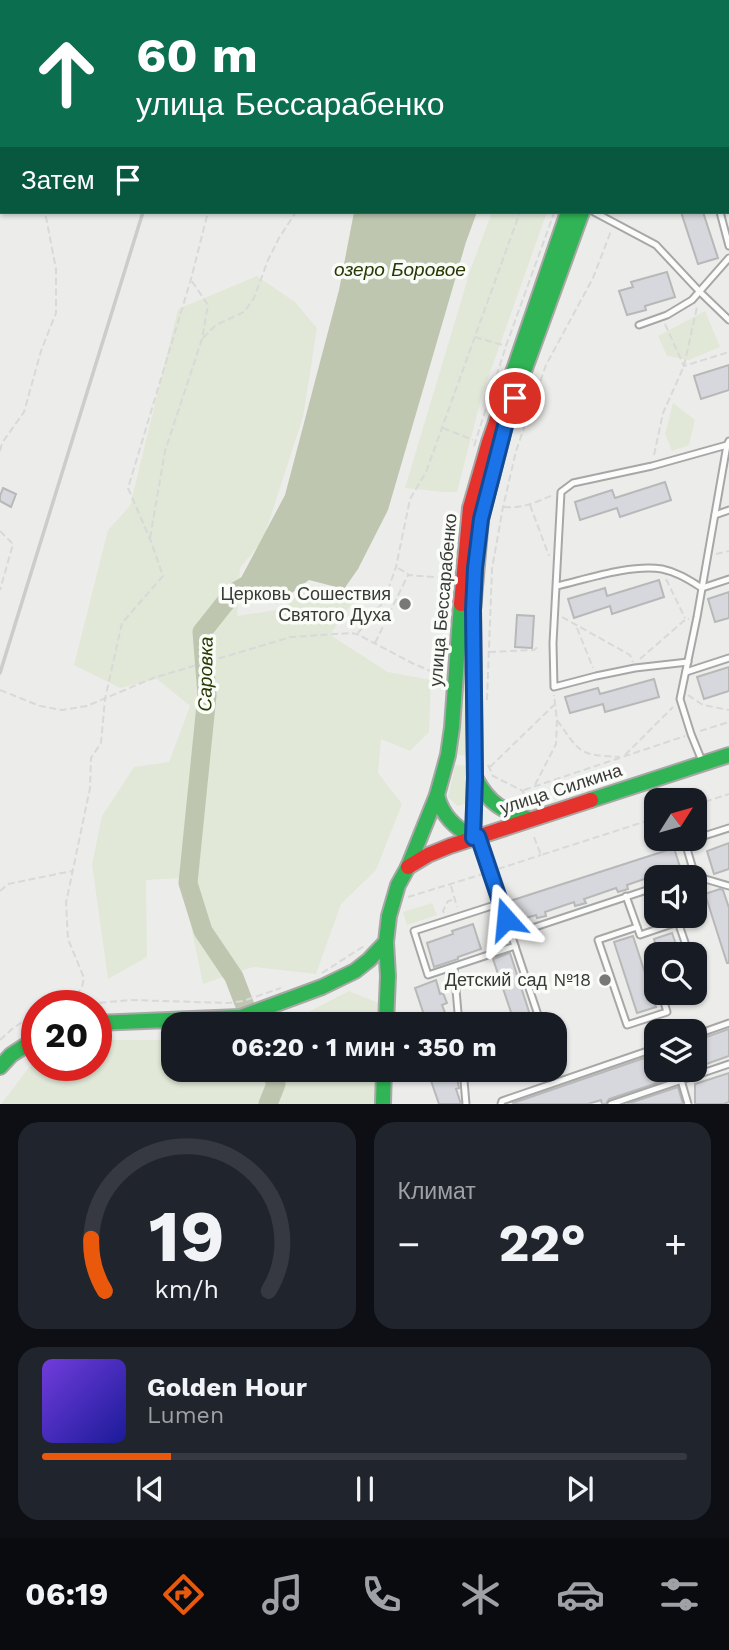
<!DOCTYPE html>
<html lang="ru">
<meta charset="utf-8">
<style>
body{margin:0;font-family:"Work Sans",sans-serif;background:#20242c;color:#f1f3f6;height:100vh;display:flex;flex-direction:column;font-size:26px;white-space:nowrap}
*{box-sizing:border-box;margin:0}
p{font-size:23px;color:#9ea1a6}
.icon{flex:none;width:38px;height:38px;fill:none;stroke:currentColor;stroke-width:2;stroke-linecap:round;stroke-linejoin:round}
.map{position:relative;height:1104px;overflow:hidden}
.details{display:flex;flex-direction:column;gap:18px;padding:18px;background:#0d0f14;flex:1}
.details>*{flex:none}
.top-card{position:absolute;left:0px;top:0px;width:730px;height:214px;box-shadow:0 2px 5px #0004;background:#0b6e4f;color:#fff;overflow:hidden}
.needle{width:46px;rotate:53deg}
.controls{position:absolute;left:644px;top:788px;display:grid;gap:14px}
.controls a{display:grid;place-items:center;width:63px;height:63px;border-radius:14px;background:#171b24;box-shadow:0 2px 5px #0004;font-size:35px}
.speed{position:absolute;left:21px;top:990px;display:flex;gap:14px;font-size:35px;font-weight:700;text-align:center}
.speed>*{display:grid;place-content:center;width:91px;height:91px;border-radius:50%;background:#171b24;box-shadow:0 2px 5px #0004;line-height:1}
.speed .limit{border:10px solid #d22;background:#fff;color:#111}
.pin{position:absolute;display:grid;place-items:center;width:60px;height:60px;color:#fff;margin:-30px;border:4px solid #fff;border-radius:50%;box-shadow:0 2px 7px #0007}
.me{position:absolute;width:77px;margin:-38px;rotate:342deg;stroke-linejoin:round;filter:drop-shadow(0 0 5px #0008)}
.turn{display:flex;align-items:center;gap:24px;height:147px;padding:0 21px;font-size:32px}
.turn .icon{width:91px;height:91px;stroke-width:2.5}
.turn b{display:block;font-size:49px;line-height:60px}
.then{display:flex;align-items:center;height:66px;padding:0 21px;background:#0003;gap:14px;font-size:26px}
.big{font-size:52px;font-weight:700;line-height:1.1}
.details .widget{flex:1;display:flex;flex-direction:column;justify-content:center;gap:10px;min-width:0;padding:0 24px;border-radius:21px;background:#20242c}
.details .dial{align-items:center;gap:0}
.dial svg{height:182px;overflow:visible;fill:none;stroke:#363941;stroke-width:7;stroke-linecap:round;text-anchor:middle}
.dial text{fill:#f1f3f6;stroke:none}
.song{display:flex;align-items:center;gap:21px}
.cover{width:84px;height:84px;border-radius:10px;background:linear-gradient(135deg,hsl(260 70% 55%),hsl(240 70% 35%))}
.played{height:7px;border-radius:4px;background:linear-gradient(90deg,#ea580c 20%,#363941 20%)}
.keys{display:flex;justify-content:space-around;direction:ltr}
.heat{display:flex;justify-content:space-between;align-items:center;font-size:38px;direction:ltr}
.details .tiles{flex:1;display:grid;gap:18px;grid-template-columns:1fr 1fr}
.widget:last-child{grid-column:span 2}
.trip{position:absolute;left:161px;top:1012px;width:406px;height:70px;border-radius:21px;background:#171b24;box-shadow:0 2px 5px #0004;font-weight:700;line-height:70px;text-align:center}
.menu{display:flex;height:112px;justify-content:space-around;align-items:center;background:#090b0e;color:#9ea1a6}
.menu .icon{width:49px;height:49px}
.menu .current{color:#ea580c}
.menu b{font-size:32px;color:#f1f3f6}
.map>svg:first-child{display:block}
.green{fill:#e1e8d7}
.water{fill:#bec6b0}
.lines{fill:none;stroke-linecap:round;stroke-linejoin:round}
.river{stroke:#bec6b0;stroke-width:19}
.building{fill:#d6d8dd;stroke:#b7b8b7;stroke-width:2}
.lane-casing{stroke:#a7a8a6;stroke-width:9}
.fast-casing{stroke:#a7a8a6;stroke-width:18}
.jam-casing{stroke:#a7a8a6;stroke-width:18}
.path{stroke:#d8d9d8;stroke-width:2;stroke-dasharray:7 3.5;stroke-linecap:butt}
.lane{stroke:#fcfcfc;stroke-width:5}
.fast{stroke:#30b455;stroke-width:14}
.jam{stroke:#e5322d;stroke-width:14}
.rail{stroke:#cccccb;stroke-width:3.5}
.route-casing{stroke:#114b97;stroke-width:18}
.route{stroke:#1a73e8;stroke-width:12}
.poi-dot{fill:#787977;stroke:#fafcf8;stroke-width:2.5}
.labels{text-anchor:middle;stroke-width:7;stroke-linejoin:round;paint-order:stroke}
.poi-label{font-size:18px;fill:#393a38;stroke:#fafcf8;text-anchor:end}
.street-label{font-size:18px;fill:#393a38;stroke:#fafcf8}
.water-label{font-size:19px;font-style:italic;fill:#293702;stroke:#fafcf8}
</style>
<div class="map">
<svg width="729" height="1104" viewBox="0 0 729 1104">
<rect width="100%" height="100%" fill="#ecedeb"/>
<!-- green -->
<g class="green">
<polygon points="492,212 547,212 482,395 457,492 445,492 405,488 471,268"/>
<polygon points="257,276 295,302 317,328 303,417 263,540 240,568 237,616 276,610 312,586 356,597 330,635 388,672 431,680 429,732 410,751 381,739 378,773 402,804 376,870 341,904 316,974 253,967 203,984 181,878 146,880 147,957 108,979 92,864 102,816 134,767 169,762 190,706 157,679 120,688 74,665 108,530 130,506 178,309"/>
<polygon points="705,311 720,347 689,360 667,356 658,336"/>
<polygon points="673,403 695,420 689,445 672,451 665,434"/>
<polygon points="466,572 471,756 458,755 458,708"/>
<polygon points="455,765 471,766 468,803 458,806 448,797"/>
<polygon points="432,903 437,915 407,925 403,912"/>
<polygon points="349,991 381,1004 381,1024 285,1024"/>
<polygon points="96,1040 173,1040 173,1069 380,1069 379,1104 1,1104 34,1061 37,1060 37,1066 96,1066"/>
</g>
<!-- water -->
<polygon class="water" points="354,212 477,212 466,242 388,510 358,569 344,589 309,580 277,604 233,593 285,495 339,290"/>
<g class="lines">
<!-- river -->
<g class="river">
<polyline points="252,1024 234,977 203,931 188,883 207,695 202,632 233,593 254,581"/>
<polyline points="268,1104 276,1084 270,1069"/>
</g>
</g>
<!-- building -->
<g class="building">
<polygon points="681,212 703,212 718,258 698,264"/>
<polygon points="667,272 675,297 645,306 646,310 627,315 619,291 633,287 631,282"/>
<polygon points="729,365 729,390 701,399 694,376"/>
<polygon points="665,482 671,500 620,517 617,508 580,520 575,502 612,490 615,498"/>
<polygon points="3,488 16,494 11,507 0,501 0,496"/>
<polygon points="659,580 664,597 612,614 610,606 574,618 568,599 605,588 607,596"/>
<polygon points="729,592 729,618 715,622 708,599"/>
<polygon points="517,615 534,616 532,648 515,647"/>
<polygon points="729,667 729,691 704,699 697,677"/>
<polygon points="654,679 659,697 605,712 603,704 570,713 565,697 598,688 600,694"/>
<polygon points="729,843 729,869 714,874 707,851"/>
<polygon points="674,848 680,867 665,872 666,877 653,876 627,885 628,889 618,892 616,888 584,899 586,903 575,906 574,902 545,912 546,916 537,918 536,915 516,921 510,901"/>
<polygon points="720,889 723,890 729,908 729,963 727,963 705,894"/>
<polygon points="473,924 481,949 458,957 458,959 434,967 427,943 453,934 452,931"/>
<polygon points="672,933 678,950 667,954 658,954 654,939"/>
<polygon points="633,936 656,1007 637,1013 614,942"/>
<polygon points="510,953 533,1024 515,1024 493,959"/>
<polygon points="436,980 440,994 443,993 447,1003 442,1005 448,1020 437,1024 427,1024 415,988"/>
<polygon points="729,1029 729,1056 695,1068 695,1041"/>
<polygon points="656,1054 656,1069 673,1069 675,1077 609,1099 606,1104 602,1104 601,1100 588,1104 514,1104 513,1103"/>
<polygon points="437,1069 449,1069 453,1079 457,1078 459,1088 456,1089 461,1104 439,1104 428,1072"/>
<polygon points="729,1073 729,1102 724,1104 695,1104 695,1084"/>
<polygon points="678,1087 683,1104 627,1104"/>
</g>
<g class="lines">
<defs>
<g id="lane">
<polyline points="427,2 428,0"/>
<polyline points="728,161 729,159"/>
<polyline points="594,212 656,245 700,292 729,320"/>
<polyline points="720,212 729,246"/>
<polyline points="639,325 667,315 692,300 729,258"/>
<polyline points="715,515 729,510"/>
<path d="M 557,586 C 587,579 631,564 662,569 C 677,572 689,580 702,588 L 729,579"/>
<polyline points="688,662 635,668 596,676 554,687 553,643 561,492 573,483 652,466 727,445"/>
<polyline points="686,672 729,658"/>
<polyline points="702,761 691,734 680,699 697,617 727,445 729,441"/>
<polyline points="478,837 501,903"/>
<polyline points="695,876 685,842 729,828"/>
<polyline points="691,877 695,876 729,886"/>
<polyline points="626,896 640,935 678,922 689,954"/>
<polygon points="501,903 515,946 428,975 414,931"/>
<polyline points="637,927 598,940 627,1025 667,1012 661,992"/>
<polyline points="511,935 656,887"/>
<polyline points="515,946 541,1024"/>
<polyline points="454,967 459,1024"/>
<polyline points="656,967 653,969 656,979"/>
<polyline points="695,1035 729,1023"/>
<polyline points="463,1069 466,1104"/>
<polyline points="681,1080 688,1104"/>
<polyline points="501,1104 502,1101 656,1048"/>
<polyline points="611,1104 729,1064"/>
</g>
<g id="fast">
<polyline points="641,2 642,0"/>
<polyline points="663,2 664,0"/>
<polyline points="508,387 568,212"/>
<path d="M 476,779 C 489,804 503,811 529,819"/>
<path d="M 437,795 C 442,816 455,827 473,838"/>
<polyline points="591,800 729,755"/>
<polyline points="473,838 475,778 473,610 481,519 507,418 582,212"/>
<polyline points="96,1023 241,1017 322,987 355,971 369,960 386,942"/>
<polyline points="386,1024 388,976 386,942 389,916 398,885 408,867 437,795 448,755 452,727 461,604"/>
<polyline points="0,1067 11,1055 37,1038"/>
<polyline points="383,1104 384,1069"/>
</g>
<g id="jam">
<polyline points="461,604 470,508 489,442 508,387"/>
<polyline points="408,867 428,855 450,846 591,800"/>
</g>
</defs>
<!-- lane casing -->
<use href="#lane" class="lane-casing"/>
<!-- fast casing -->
<use href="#fast" class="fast-casing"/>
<!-- jam casing -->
<use href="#jam" class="jam-casing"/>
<!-- path -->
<g class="path">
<polyline points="229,0 230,2"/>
<polyline points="124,2 125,0"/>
<polyline points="288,2 289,0"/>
<polyline points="597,2 598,0"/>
<polyline points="692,2 693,0"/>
<polyline points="728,97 729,96"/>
<polyline points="728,114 729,117"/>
<polyline points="728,128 729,126"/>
<polyline points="665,324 684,366 729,352"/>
<polyline points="475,337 506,346"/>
<polyline points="203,338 216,325 244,312 254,298 268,260 279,238 296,212"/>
<polyline points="443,428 473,440"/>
<polyline points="474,446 506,346 554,213"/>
<polyline points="0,451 2,443 24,412 41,351 56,313 56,269 45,212"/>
<polyline points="654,455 663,413 684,366 697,307"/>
<polyline points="530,505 549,556"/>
<path d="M 504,507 C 522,509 537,502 553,495"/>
<polyline points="0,531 13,544 0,590"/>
<polyline points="150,538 165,451 202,339 208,305 191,280"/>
<polyline points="716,554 729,551"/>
<polyline points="398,568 408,574"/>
<polyline points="666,579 685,618"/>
<polyline points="562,617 630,655 633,662"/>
<polyline points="577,628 593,668"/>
<polyline points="358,633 384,601 396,567 410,499 426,472 520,212"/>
<polyline points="375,643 408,575 448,578"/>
<polyline points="489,652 534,650 539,646"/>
<polyline points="640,659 686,619 689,619"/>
<polyline points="0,690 40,706 62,710 87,706 153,678 291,637 351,633 357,634 412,663 444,677"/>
<polyline points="688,695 703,705 729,710"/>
<polyline points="487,700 492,569 503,507 516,451 546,365 593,278 611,231"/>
<path d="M 557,720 C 581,754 579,755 620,757"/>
<polyline points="700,731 729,722"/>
<polyline points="625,755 673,707"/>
<polyline points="488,765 493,776 523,791 526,803"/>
<polyline points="490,767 554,705"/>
<polyline points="535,785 556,744 557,720 554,695"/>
<polyline points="524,790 685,736"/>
<polyline points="695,805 729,794"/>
<polyline points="534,837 541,855 656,818"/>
<polyline points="498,869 541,855"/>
<polyline points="451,886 457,907"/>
<polyline points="0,891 8,884 72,871"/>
<polyline points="408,897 483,874"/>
<polyline points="444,913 443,911 448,901 454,900"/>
<polyline points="322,973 364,946"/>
<polyline points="68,1002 97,1003 131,1000 228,1003 243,1001 281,988"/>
<polyline points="47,1006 52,1004 67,1001 76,996 82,987 84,978 68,939 66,903 90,788 91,758 101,743 105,699 122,623 163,576 150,539 128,488 191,279 208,212"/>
<polyline points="0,1040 12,1029 37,1012"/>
</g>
<!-- lane -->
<use href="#lane" class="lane"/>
<!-- fast -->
<use href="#fast" class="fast"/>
<!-- jam -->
<use href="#jam" class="jam"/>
<!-- rail -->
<g class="rail">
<polyline points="167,2 169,0"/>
<polyline points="208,2 209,0"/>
<polyline points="0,59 2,58"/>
<polyline points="0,673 143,212"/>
</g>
</g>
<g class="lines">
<defs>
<polyline id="route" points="506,919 478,836 473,838 475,778 473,610 475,568 481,519 507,418 515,398"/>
</defs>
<!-- route casing -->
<use href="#route" class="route-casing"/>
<!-- route -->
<use href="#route" class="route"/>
</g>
<!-- markers -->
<g class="poi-dot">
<circle cx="405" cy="604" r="7"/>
<circle cx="605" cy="980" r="7"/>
</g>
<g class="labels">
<!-- poi labels -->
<g class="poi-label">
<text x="391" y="600">Церковь Сошествия<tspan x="391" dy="21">Святого Духа</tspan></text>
<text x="591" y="986">Детский сад №18</text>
</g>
<!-- street labels -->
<g class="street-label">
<text transform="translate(443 600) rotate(-85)" y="6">улица Бессарабенко</text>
<text transform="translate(561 789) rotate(-18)" y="6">улица Силкина</text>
</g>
<!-- water labels -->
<g class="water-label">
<text x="400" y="276">озеро Боровое</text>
<text transform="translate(205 674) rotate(-89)" y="7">Саровка</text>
</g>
</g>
</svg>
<div class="controls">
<a><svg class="needle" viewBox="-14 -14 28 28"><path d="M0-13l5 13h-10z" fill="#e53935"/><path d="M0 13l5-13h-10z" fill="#9ea1a6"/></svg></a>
<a><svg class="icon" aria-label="sound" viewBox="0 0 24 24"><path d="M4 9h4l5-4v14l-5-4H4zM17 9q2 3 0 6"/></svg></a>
<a><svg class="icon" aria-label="search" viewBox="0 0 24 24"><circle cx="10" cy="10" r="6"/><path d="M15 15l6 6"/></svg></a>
<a><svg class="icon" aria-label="layers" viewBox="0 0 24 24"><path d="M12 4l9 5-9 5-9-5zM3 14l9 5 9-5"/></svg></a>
</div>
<div class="speed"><div class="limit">20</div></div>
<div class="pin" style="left:515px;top:398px;background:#d93025"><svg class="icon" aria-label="arrive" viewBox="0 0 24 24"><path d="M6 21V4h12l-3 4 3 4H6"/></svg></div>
<svg class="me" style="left:506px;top:919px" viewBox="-20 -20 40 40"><path d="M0-17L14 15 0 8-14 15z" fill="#1a73e8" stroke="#fff" stroke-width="4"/></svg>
<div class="trip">06:20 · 1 мин · 350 m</div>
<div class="top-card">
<div class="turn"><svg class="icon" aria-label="ahead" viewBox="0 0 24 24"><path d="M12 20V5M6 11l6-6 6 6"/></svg><div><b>60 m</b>улица Бессарабенко</div></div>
<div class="then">Затем<svg class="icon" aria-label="arrive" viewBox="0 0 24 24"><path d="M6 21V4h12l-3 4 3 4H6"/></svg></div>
</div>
</div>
<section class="details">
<div class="tiles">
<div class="widget dial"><svg viewBox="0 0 100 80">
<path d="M14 69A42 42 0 1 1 86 69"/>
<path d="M14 69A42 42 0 0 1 8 46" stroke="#ea580c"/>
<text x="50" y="56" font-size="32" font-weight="700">19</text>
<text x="50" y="72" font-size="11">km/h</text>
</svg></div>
<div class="widget"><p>Климат</p>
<div class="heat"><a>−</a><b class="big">22°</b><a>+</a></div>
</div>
<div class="widget">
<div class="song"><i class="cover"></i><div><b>Golden Hour</b><p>Lumen</p></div></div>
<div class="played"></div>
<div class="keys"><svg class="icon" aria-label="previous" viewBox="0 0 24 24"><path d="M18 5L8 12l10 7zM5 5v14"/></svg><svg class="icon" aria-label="pause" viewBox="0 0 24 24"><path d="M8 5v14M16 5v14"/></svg><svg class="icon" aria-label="next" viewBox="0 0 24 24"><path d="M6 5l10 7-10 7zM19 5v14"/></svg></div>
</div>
</div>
</section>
<nav class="menu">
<b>06:19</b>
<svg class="icon current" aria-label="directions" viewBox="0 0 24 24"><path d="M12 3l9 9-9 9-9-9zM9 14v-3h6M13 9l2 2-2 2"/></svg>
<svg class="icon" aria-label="music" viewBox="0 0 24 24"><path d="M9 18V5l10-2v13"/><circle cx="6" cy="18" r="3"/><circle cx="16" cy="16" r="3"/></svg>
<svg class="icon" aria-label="phone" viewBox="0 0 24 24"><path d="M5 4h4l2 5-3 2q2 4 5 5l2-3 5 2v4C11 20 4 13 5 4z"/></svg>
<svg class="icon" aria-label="climate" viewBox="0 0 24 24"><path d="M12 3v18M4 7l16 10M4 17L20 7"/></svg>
<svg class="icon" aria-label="car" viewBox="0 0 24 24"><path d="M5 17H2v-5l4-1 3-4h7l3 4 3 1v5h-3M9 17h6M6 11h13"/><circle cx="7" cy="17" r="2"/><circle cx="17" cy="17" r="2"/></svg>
<svg class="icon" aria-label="filters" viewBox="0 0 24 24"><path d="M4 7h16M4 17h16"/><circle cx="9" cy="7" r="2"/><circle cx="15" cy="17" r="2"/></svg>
</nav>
